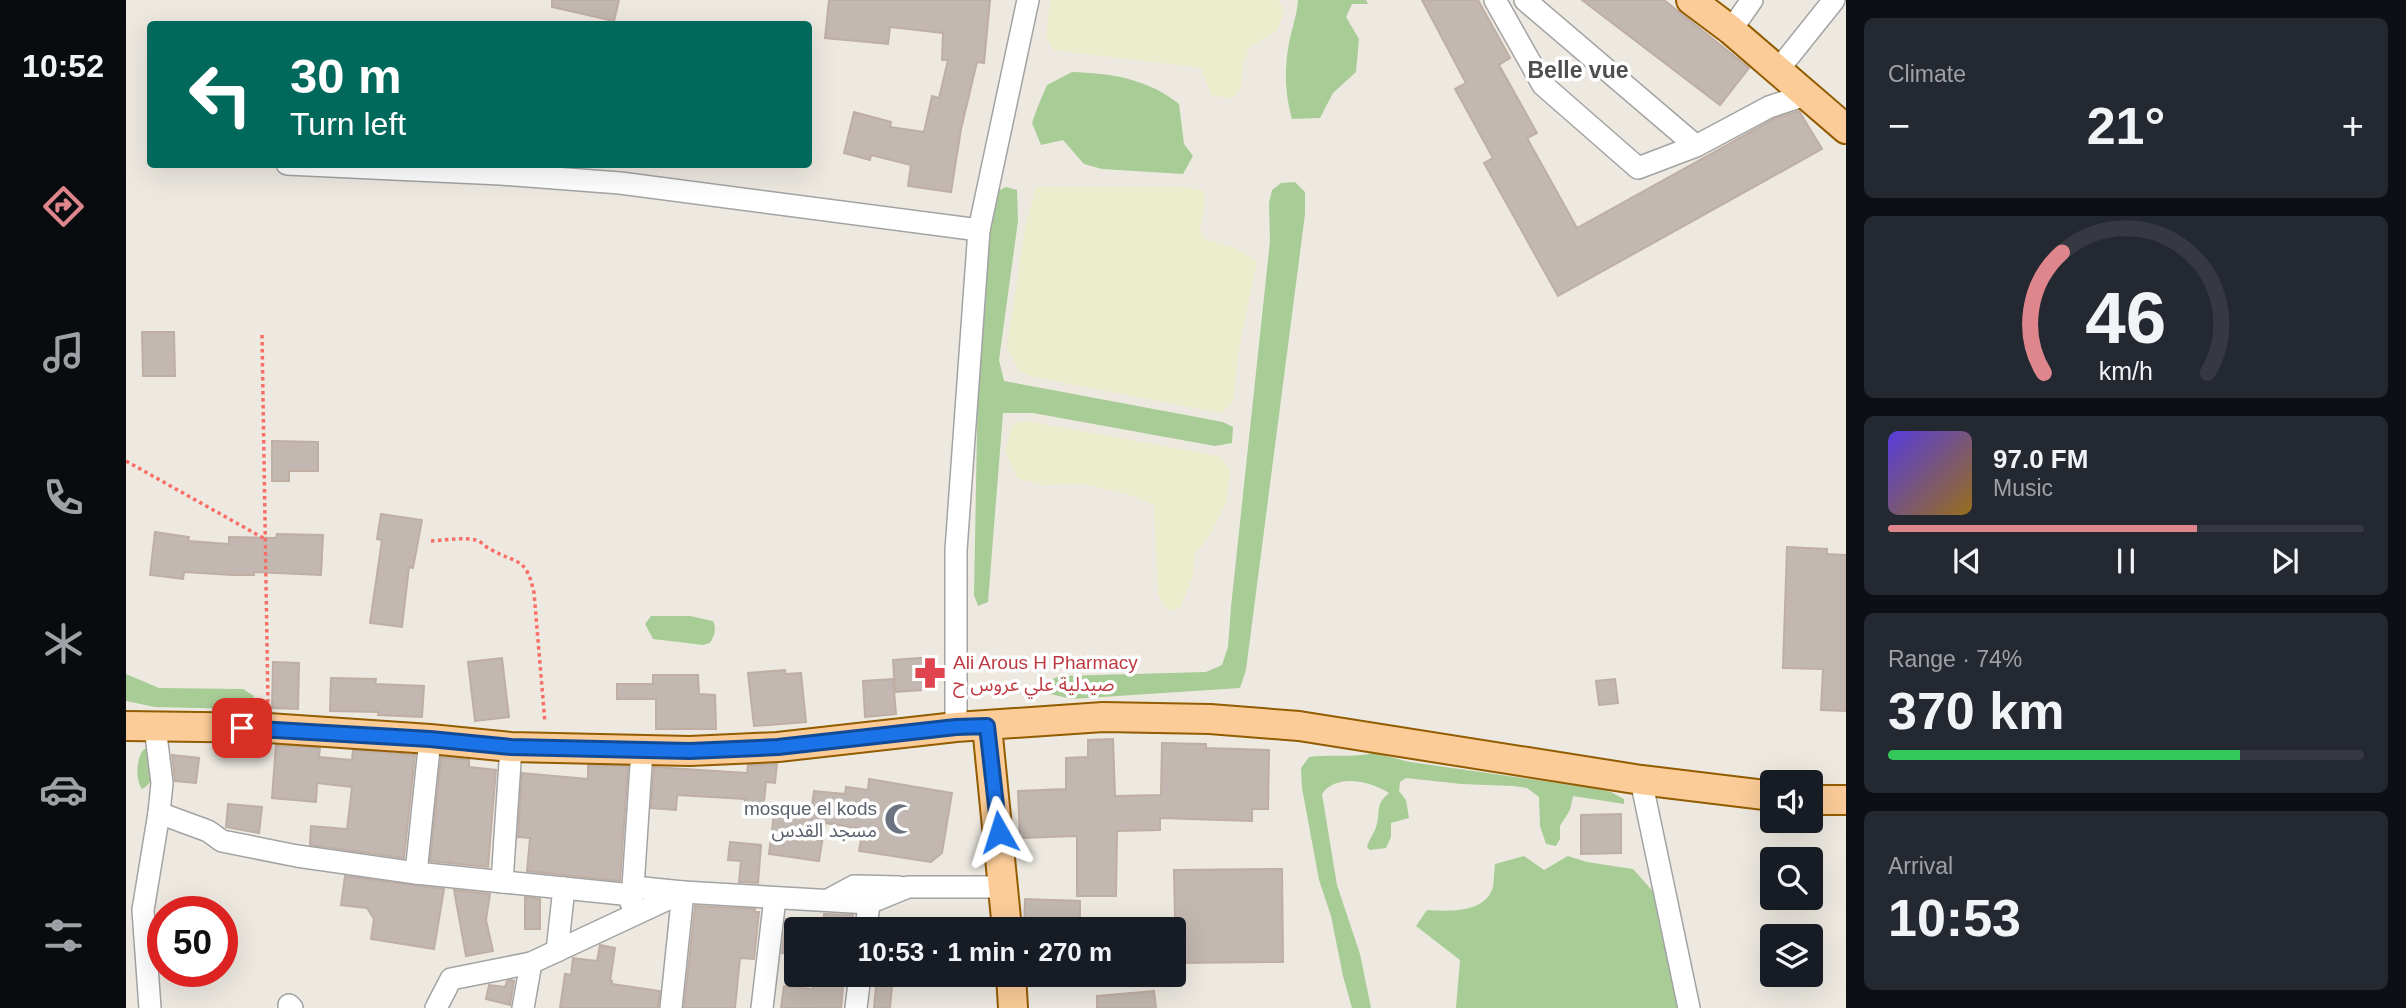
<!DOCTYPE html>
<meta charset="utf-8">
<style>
body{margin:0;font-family:Arial,"Noto Sans Arabic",sans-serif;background:#242831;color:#f1f3f6;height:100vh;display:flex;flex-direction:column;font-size:26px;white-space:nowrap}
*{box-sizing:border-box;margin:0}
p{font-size:23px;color:#9ea1a6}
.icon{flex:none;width:38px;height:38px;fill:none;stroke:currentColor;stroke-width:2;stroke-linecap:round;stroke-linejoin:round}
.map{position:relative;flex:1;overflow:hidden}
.drawer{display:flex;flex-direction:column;gap:18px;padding:18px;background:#0d0f14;width:560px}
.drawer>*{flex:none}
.hud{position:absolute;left:21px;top:21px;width:665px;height:147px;border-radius:7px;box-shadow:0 7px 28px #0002;background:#00695c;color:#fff;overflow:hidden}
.fabs{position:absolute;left:1634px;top:770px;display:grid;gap:14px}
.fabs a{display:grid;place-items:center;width:63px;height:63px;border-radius:7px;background:#171b24;box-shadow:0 7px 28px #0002;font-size:35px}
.speed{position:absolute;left:21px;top:896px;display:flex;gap:14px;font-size:35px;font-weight:700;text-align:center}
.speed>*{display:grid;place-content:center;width:91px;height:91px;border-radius:50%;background:#171b24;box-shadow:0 7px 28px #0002;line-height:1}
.speed .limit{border:10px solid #d22;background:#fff;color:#111}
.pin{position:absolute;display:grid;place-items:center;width:60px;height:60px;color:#fff;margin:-30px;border-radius:14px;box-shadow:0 4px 10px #0006}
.me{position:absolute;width:77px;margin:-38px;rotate:354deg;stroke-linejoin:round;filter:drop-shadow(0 0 5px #0008)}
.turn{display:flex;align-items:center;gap:24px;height:147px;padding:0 28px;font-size:32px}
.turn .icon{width:91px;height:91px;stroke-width:2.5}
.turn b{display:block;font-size:49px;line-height:60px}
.big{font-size:52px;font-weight:800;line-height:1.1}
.drawer .tile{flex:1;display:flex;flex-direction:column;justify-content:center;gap:10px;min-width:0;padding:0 24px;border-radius:10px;background:#242831}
.drawer .dial{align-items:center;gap:0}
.dial svg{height:182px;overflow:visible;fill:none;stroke:#363941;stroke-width:7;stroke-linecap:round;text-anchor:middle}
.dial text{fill:#f1f3f6;stroke:none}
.song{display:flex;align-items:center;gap:21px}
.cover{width:84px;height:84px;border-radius:10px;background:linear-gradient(135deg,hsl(250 70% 55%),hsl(40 70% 35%))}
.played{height:7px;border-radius:4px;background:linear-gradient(90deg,#de868c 65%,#363941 65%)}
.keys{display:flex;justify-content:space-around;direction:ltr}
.heat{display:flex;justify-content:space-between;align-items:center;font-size:38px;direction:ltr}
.charge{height:10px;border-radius:5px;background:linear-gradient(90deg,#34c759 74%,#363941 0)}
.trip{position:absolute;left:658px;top:917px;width:402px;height:70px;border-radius:7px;background:#171b24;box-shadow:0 7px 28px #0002;font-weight:800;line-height:70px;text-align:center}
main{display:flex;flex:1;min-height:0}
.tab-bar{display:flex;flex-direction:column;width:126px;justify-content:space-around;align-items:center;background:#090b0e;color:#9ea1a6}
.tab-bar .icon{width:49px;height:49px}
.tab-bar .selected{color:#de868c}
.tab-bar b{font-size:32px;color:#f1f3f6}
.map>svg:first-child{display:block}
.farmland{fill:#ebeccc}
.forest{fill:#a8cc96}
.building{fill:#c2b8b1;stroke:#bfaea4;stroke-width:2}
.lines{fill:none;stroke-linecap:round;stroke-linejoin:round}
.minor-casing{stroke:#a3a3a3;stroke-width:24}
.major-casing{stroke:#925c01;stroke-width:32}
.path{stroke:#f86f67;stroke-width:3.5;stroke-dasharray:3.5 3.5;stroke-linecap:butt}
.minor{stroke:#fff;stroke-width:21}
.major{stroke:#fbcc98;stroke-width:28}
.route-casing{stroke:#114b97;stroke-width:18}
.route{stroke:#1a73e8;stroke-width:12}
.labels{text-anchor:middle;stroke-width:7;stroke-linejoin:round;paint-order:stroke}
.health-label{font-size:19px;fill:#be3a42;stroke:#fff;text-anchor:start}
.worship-label{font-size:19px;fill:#5b616d;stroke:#fff;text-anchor:end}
.quarter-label{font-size:23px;font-weight:bold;fill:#4f4f4f;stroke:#fff}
</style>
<main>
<nav class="tab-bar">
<b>10:52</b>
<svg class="icon selected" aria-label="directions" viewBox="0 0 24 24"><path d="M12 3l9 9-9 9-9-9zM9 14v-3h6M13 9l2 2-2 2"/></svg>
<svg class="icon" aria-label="music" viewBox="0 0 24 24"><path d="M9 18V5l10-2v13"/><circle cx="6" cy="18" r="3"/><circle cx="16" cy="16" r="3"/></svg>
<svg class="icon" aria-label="phone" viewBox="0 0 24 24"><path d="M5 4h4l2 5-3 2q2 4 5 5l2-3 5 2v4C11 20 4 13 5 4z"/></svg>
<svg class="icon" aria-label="climate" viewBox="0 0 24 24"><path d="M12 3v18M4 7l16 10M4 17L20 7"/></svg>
<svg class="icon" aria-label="car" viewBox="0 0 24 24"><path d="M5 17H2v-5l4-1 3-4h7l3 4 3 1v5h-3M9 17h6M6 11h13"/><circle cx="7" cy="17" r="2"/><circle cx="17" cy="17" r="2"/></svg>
<svg class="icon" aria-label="filters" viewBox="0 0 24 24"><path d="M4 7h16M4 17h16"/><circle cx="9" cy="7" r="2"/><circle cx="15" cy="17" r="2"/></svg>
</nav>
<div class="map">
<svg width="1720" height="1008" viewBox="0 0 1720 1008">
<rect width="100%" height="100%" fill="#ede9e1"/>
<!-- farmland -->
<g class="farmland">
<polygon points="924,0 1153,0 1158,12 1151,31 1124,47 1118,61 1115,88 1105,99 1085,95 1075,68 927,50 920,36"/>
<polygon points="910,187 1058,187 1078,191 1078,211 1074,227 1078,239 1107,247 1131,261 1112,354 1108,401 1095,413 907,377 894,372 881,348 899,227"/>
<polygon points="901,421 1092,456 1104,468 1101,501 1085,533 1069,554 1067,576 1054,608 1045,611 1036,604 1032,594 1028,505 998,493 956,484 916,485 891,478 879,450 887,423"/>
</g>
<!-- forest -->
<g class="forest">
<path d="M 1172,0 L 1240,0 L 1242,4 L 1226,4 L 1220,17 L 1233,39 L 1230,72 L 1207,93 L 1194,118 L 1166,119 C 1159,95 1158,69 1163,43 C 1166,28 1171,15 1172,0 Z"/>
<path d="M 946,72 C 985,73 1022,79 1053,104 L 1058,144 L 1067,156 L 1057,174 L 976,169 L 958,164 L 937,140 L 915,145 L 906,123 L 912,106 L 921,85 Z"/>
<polygon points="1169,182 1179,192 1179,214 1120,670 1114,688 946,699 924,694 919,689 922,681 934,676 1080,672 1096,665 1102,647 1105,607 1144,241 1143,203 1146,190 1155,183"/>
<polygon points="880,187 891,190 892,221 873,360 878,381 1097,422 1107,427 1106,443 1089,446 907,413 877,413 862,602 852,606 848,595 852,379 850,349 867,198 872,191"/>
<path d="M 525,616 L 564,616 L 587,621 C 591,629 588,636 584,643 L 577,645 L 527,639 L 519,624 Z"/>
<polygon points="0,674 33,688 117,689 128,696 126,704 116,709 29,707 0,701"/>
<path d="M 25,748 C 26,764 32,781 16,789 C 9,780 10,758 18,749 Z"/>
<path d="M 1248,753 L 1284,762 L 1467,788 L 1485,792 L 1498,799 L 1498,804 L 1447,796 L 1444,810 L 1434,826 L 1434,839 L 1430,846 L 1420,844 L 1414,826 L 1413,797 L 1401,788 L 1387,786 L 1335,784 L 1280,778 L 1274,782 L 1273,791 L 1280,800 L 1283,818 L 1265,823 L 1265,837 L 1260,848 L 1244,850 L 1241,847 C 1243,840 1246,836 1249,830 C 1256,814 1247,806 1263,793 C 1244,781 1210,773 1196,794 L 1211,885 L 1234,954 L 1245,1008 L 1226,1008 L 1217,976 L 1205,916 L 1193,880 L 1176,788 L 1175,768 L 1183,757 C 1205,754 1226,758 1248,753 Z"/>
<path d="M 1398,856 L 1418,870 L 1442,856 L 1461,862 L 1507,869 L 1532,897 L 1553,1008 L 1330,1008 L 1334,960 L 1290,926 L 1301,910 C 1322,911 1359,914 1367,887 C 1368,880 1368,872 1369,864 Z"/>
</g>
<!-- building -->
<g class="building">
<polygon points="426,0 493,0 488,21 426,7"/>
<polygon points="703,0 864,0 858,63 851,62 835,129 825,192 782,186 785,165 745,155 744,160 718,153 728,112 765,122 764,127 798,132 806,96 813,98 822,60 816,60 817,33 764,27 762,44 699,38"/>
<polygon points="1296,0 1352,0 1384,58 1373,65 1411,133 1401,138 1451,228 1648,119 1673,111 1696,149 1432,296 1358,163 1367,158 1329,89 1340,83"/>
<polygon points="1456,0 1538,0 1623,68 1594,105"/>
<polygon points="16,332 48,332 49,376 17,376"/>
<polygon points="146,441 192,442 192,471 163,471 163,481 146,481"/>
<polygon points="255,514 296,520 287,568 283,567 276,627 244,623 256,540 251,539"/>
<polygon points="29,532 63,537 62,541 103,544 103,537 150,538 151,534 197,535 195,575 128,572 128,575 107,575 58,572 57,579 24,575"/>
<polygon points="1661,547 1701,549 1701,554 1720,555 1720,711 1695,710 1697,669 1657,668"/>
<polygon points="808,657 811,689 769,692 767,660"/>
<polygon points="376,658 383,717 349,721 342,662"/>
<polygon points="147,662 173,663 172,709 146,708"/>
<polygon points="659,670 659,674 675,673 680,722 628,726 622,673"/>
<polygon points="527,675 572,675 573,694 589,695 590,729 530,729 530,699 491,699 491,684 527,684"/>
<polygon points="205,678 250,679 249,684 298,686 296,717 252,715 253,712 204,711"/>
<polygon points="767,679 770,714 739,717 737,681"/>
<polygon points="1489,679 1492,703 1473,705 1470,681"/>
<polygon points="987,739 989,796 1035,795 1036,743 1080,744 1080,748 1143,750 1142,809 1126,809 1126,821 1034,818 1034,830 991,831 990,896 951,896 951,836 894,838 892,791 940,789 940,758 962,757 962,740"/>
<polygon points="150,745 194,748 193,757 226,760 227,750 289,755 278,858 184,845 185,826 221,829 226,787 191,783 190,802 146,798"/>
<polygon points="46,755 73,758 70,783 49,781"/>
<polygon points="315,757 343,760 343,767 370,770 362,867 323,863 323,860 322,863 304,861"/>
<polygon points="651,764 649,783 640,782 637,812 618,810 619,799 551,795 550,810 525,808 528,767 621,773 622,765"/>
<polygon points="462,765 502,766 494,881 401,871 404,838 392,837 396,773 462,779"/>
<polygon points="743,779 826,793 816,853 805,862 733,851 737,829 699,823 693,861 643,854 648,814 684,818 688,791 719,794 720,787 742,790"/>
<polygon points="102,804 136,807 133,833 100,827"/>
<polygon points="1495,814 1495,853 1455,854 1455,815"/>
<polygon points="604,842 635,845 632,883 613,882 615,861 602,860"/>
<polygon points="1156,869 1157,962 1050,963 1048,870"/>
<polygon points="219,876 318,889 308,949 245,939 248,919 241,908 215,905"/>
<polygon points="328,890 364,894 360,920 367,951 340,956"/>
<polygon points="399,897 414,899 414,929 399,929"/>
<polygon points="899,899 954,901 954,919 946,919 946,929 898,929"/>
<polygon points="569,906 629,909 629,912 633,912 628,959 614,958 609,1008 558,1008"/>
<polygon points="698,914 727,915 726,929 697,929"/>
<polygon points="660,919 670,920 670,955 656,953"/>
<polygon points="474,945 489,948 484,981 486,981 486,984 534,991 532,1008 434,1008 439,974 445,975 447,958 471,961"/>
<polygon points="688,975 718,975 715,1008 655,1008 658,986 687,989"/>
<polygon points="751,975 767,975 764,1008 748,1008"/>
<polygon points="385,980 388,981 384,1005 360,999 363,985 379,987 381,981"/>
<polygon points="1028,991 1030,1008 971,1008 971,996"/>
</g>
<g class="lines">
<defs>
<g id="minor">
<polyline points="1369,0 1417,85 1512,168 1570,146 1643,107 1679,95"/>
<polyline points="1399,0 1570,146"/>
<polyline points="1605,30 1626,0"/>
<polyline points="1652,70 1708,0"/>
<polyline points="161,164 375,174 494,183 853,230"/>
<polyline points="830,727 830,550 853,230 902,0"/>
<polyline points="1515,780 1563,1008"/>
<polyline points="33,813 82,831 96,841 171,856 290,873 506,895"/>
<polyline points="290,873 304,739"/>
<polyline points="376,882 385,747"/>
<polyline points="507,887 516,750"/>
<polyline points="704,899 728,886 773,887"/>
<polyline points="505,903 507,887 557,892 545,1008"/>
<polyline points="740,929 743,903"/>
<polyline points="431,951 438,888"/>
<polyline points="163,1005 166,1008"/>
<polyline points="24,1008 17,910 33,813 36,783 29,727"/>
<polyline points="310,1008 325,979 405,963 557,892 743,903 782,887 878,887"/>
<polyline points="397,1008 405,963"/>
<polyline points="636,1008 649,898"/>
<polyline points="730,1008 734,975"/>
</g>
<g id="major">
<polyline points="1565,0 1605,30 1720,129"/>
<polyline points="0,726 142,728 304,739 385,747 564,751 652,747 830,727 977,717 1084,719 1173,726 1515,780 1647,796"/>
<polyline points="861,726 881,929"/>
<polyline points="1685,800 1720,800"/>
<polyline points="885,975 887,1008"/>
</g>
</defs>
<!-- minor casing -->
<use href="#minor" class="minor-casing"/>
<!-- major casing -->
<use href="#major" class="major-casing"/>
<!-- path -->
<g class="path">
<polyline points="136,335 142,705"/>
<polyline points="0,461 139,539"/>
<path d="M 305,541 C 319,540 337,537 350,540 C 355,541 359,547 364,549 C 392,565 400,556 408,593 L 419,723"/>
</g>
<!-- minor -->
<use href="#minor" class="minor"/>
<!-- major -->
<use href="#major" class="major"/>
</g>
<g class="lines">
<defs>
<polyline id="route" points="116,728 304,739 385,747 564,751 652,747 830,727 861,726 873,832"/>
</defs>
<!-- route casing -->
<use href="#route" class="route-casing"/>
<!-- route -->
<use href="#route" class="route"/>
</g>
<!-- icons -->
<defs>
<symbol id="pharmacy-bare" viewBox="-9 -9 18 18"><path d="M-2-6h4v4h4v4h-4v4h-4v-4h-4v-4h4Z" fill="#e0444e" stroke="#fff" stroke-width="2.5" paint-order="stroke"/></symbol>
<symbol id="mosque-bare" viewBox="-9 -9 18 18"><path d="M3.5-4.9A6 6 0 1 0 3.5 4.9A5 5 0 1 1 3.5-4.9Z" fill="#6b7280" stroke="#fff" stroke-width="2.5" paint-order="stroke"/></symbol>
</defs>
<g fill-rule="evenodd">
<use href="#pharmacy-bare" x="782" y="651" width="44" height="44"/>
<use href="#mosque-bare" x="752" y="797" width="44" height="44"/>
</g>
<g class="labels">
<!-- health labels -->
<g class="health-label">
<text x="827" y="669">Ali Arous H Pharmacy<tspan x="827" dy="22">صيدلية علي عروس ح</tspan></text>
</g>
<!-- worship labels -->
<g class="worship-label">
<text x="751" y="815">mosque el kods<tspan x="751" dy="22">مسجد القدس</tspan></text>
</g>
<!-- quarter labels -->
<g class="quarter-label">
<text x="1452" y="78">Belle vue</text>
</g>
</g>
</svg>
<div class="fabs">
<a><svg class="icon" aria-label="sound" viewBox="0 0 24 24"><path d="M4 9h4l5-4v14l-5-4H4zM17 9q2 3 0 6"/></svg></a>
<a><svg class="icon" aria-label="search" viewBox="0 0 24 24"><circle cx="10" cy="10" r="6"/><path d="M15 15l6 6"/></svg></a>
<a><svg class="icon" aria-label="layers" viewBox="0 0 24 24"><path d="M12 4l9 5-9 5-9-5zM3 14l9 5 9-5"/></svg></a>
</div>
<div class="speed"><div class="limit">50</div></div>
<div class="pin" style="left:116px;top:728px;background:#d93025"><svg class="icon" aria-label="arrive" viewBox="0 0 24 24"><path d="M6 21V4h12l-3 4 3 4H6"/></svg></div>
<svg class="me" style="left:873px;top:832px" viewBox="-20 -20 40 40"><path d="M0-17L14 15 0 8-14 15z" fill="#1a73e8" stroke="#fff" stroke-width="4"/></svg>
<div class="trip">10:53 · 1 min · 270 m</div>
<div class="hud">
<div class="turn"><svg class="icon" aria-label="left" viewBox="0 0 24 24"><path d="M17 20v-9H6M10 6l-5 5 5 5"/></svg><div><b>30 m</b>Turn left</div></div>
</div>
</div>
<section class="drawer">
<div class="tile"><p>Climate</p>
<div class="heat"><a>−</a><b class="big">21°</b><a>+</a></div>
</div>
<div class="tile dial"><svg viewBox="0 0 100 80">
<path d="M14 69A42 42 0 1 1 86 69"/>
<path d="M14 69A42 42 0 0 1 22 16" stroke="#de868c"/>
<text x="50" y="56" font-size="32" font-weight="700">46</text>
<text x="50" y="72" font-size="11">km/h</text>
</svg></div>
<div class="tile">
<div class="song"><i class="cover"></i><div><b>97.0 FM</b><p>Music</p></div></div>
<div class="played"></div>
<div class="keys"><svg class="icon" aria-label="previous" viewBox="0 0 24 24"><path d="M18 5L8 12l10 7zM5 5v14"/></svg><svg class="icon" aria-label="pause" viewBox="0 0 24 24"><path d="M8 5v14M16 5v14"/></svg><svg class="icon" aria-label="next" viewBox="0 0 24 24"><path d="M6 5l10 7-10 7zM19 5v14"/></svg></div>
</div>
<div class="tile"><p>Range · 74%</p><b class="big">370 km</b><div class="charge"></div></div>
<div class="tile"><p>Arrival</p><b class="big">10:53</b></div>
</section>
</main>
